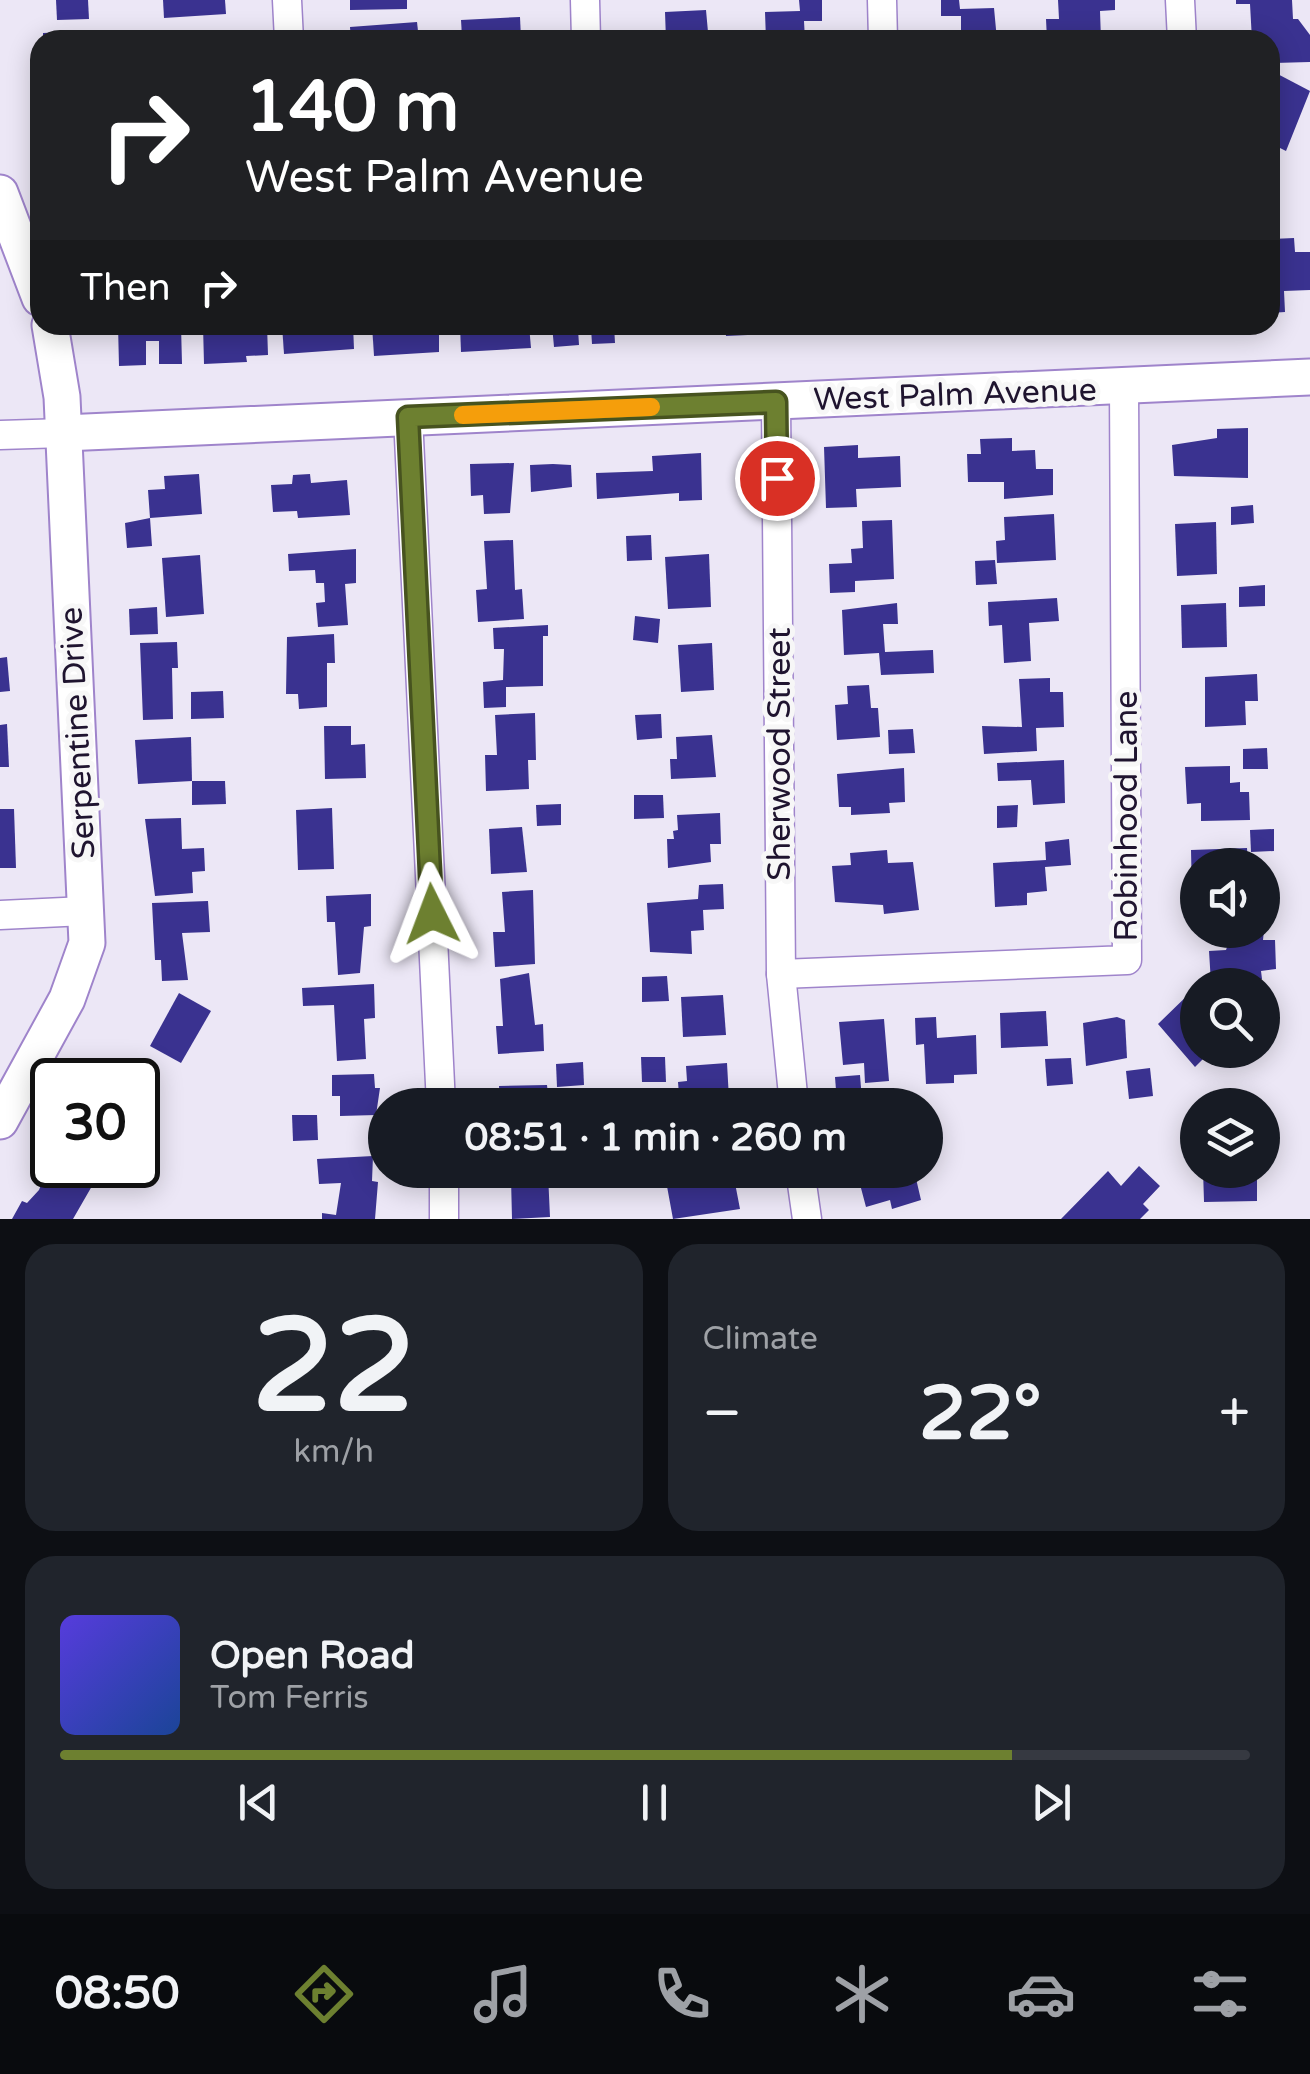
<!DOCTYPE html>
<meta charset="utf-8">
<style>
body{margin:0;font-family:"Varela Round",sans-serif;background:#20242c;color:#f1f3f6;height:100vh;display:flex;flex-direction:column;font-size:38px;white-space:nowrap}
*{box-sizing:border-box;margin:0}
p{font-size:32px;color:#9ea1a6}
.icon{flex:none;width:55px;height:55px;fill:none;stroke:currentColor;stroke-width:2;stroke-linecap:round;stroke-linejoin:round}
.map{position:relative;height:1219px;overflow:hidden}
.panel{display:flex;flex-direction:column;gap:25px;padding:25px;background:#0d0f14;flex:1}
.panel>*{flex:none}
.guide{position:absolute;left:30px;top:30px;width:1250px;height:305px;border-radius:30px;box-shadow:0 5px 25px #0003;background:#202124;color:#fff;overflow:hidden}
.controls{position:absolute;left:1180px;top:848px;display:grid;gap:20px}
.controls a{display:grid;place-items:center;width:100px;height:100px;border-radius:50%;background:#171b24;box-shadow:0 5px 25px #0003;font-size:50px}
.speed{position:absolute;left:30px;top:1058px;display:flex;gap:20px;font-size:50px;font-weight:700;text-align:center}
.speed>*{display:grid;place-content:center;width:130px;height:130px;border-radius:50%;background:#171b24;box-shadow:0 5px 25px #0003;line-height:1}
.speed .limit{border:5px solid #111;border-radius:15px;background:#fff;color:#111}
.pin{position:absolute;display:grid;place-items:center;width:85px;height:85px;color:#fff;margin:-42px;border:5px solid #fff;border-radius:50%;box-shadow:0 2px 10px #0007}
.me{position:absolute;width:110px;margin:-55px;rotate:357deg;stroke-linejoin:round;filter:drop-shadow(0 0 8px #0008)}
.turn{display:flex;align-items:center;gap:35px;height:210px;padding:0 50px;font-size:45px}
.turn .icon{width:130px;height:130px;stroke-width:2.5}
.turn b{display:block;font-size:70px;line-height:85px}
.then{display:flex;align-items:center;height:95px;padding:0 50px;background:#0003;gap:20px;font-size:38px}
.big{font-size:75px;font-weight:700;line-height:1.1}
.panel .card{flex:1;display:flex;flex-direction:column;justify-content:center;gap:15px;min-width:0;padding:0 35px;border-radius:30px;background:#20242c}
.panel .dial{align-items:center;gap:0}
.dial b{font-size:130px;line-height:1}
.song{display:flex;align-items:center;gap:30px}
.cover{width:120px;height:120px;border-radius:15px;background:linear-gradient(135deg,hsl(250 70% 55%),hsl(220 70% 35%))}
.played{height:10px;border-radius:5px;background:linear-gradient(90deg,#6d8030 80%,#363941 80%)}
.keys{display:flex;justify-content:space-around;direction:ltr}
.heat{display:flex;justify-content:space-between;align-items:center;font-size:55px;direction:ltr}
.panel .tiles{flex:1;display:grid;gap:25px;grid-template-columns:1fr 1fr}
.card:last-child{grid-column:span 2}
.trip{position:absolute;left:368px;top:1088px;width:575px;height:100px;border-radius:50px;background:#171b24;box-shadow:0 5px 25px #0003;font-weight:700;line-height:100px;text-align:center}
.dock{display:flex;height:160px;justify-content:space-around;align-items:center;background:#090b0e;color:#9ea1a6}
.dock .icon{width:70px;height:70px}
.dock .selected{color:#6d8030}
.dock b{font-size:45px;color:#f1f3f6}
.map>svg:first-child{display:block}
.building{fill:#3a3290}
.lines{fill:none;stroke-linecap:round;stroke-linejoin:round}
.minor-casing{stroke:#9f84cb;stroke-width:31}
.tertiary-casing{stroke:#9f84cb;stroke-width:39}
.minor{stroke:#fff;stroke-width:28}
.tertiary{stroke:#fff;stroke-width:35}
.route-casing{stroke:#47531f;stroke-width:25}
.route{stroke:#6d8030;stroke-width:18}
.slow{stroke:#f59e0b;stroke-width:18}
.labels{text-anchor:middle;stroke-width:10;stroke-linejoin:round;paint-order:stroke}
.street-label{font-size:32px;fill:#1f142f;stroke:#f7f7f7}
</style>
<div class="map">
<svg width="1310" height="1219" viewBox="0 0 1310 1219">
<rect width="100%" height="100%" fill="#ece7f6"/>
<!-- building -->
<g class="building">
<polygon points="56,0 88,0 89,19 57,20"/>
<polygon points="163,0 225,0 226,14 164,18"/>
<polygon points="350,0 407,0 407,9 350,10"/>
<polygon points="799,0 822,0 822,21 804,21 805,40 766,40 765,12 800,11"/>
<polygon points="941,0 959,0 960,9 994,8 997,40 961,40 961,16 941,16"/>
<polygon points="1058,0 1115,0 1115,10 1100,11 1101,40 1047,40 1046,19 1059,19"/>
<polygon points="1236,0 1292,0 1293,19 1298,19 1310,35 1310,62 1274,63 1270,40 1252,40 1250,4 1236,4"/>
<polygon points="706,10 708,32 698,33 699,40 666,40 665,12"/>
<polygon points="520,17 521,39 462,37 461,20"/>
<polygon points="417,22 419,40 351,40 350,27"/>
<polygon points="223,30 223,40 164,40 164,34"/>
<polygon points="93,31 93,40 43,40 43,33"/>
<polygon points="1270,70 1310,91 1286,151 1270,143"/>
<polygon points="1294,238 1295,252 1310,252 1310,290 1284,291 1285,312 1270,313 1272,239"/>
<polygon points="118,325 181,325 182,364 159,364 159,341 146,341 146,365 119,366"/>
<polygon points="203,325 267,325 268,355 246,356 247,362 204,364"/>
<polygon points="282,325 353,325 354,349 284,354"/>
<polygon points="372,325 439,325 439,352 374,356"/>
<polygon points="460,325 529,325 531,348 461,352"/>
<polygon points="552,325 614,325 615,343 592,344 591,328 578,329 579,345 554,347"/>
<polygon points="725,325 792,325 792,333 726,336"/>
<polygon points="829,325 880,325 880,332 829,333"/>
<polygon points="899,325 970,325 970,329 900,332"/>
<polygon points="1248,428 1248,478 1174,476 1172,445 1217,438 1217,429"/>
<polygon points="1012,438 1012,451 1035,450 1036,469 1053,469 1053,495 1004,499 1004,482 968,482 967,454 981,454 980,439"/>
<polygon points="858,445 858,458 900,456 901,487 856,489 857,507 826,508 824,447"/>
<polygon points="701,453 702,500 679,501 679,493 597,499 596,473 653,471 652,456"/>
<polygon points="514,463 510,513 484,514 483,495 471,496 470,464"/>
<polygon points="553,464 571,465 572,487 531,492 530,465"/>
<polygon points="199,474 202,514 150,518 152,546 127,548 125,523 150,518 148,490 165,489 164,476"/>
<polygon points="310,474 311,483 347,480 350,515 298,518 297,511 273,512 271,485 292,484 293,475"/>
<polygon points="1253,505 1254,523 1231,525 1231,507"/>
<polygon points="1054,514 1056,560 997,563 996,541 1005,540 1004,517"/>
<polygon points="892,520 894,579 855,581 855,592 830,593 829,564 852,563 851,549 863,548 862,521"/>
<polygon points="1216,522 1217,574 1177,576 1175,524"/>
<polygon points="651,535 652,560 627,561 626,536"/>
<polygon points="513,540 515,590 522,589 524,619 478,622 476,590 487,589 484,541"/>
<polygon points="356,549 356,583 345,584 348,625 318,627 316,603 325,602 324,583 316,583 315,570 289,571 288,554"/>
<polygon points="709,554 711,607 668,609 665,557"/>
<polygon points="200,555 204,614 166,617 162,558"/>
<polygon points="995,560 997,584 976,585 975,561"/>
<polygon points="1265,585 1265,606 1239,607 1239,587"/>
<polygon points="1057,598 1059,621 1029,623 1031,661 1004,663 1002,625 989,626 988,602"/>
<polygon points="897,603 898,624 883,624 885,652 933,650 934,673 881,675 879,653 844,655 842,610"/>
<polygon points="1226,603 1227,647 1182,648 1181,605"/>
<polygon points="157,607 158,634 130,635 129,609"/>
<polygon points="635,616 660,619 658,643 633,640"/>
<polygon points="548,625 548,636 543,636 543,686 506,687 506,707 484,708 483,682 503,680 504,649 494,649 493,628"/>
<polygon points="334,634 335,663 327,663 327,707 299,709 298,694 286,694 287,637"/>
<polygon points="177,642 178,668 172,668 173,719 143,720 140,643"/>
<polygon points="712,643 714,690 681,692 678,645"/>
<polygon points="7,657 10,691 0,692 0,658"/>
<polygon points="1257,674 1258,701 1245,701 1246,725 1205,727 1205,677"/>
<polygon points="1050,678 1050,692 1063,692 1064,727 1036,728 1037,751 984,754 982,726 1022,727 1019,679"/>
<polygon points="869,685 871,708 878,708 880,737 837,740 835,705 848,704 847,686"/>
<polygon points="223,691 224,718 191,719 191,692"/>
<polygon points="535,713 536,760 528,760 529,789 486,791 485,755 497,755 495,715"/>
<polygon points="661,714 662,738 637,740 635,715"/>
<polygon points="7,724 9,767 0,767 0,725"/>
<polygon points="324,726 351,726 351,745 365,744 366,778 325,779"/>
<polygon points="913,729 915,753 889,754 888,730"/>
<polygon points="712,735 716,777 671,779 670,759 677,759 676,737"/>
<polygon points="191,737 192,781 138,784 135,740"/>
<polygon points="1267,748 1268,769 1243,769 1243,749"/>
<polygon points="1064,760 1065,803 1033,805 1031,780 998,781 997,763"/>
<polygon points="1230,766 1230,783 1240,782 1240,792 1249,792 1250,820 1201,821 1201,803 1187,804 1185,767"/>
<polygon points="904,768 905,802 889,803 890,813 851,815 851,807 839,807 837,774"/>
<polygon points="192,781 225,781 226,804 192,805"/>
<polygon points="634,795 663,795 664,818 634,819"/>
<polygon points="561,804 561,825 537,826 536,805"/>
<polygon points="1018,805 1017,827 997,828 997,806"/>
<polygon points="332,808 334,869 298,870 296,810"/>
<polygon points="0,809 14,809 16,868 0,868"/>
<polygon points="720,813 721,844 710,844 711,862 668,868 667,839 674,839 673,831 678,830 677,815"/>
<polygon points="181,818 182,849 204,848 205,871 192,872 193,893 155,896 145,819"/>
<polygon points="522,827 527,872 491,874 489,829"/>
<polygon points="1274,829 1274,851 1251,852 1250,830"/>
<polygon points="1069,839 1071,865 1045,867 1047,891 1027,893 1027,905 995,907 993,863 1046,860 1045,842"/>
<polygon points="1247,848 1248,865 1198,865 1198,894 1192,894 1191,850"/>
<polygon points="887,850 888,863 913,862 919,910 884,914 883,905 835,902 832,866 851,865 850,853"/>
<polygon points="723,884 724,909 703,910 704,930 691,931 692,954 650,952 647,903 698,899 699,885"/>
<polygon points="533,890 535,964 495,967 493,932 505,932 502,892"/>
<polygon points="371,894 371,926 364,927 360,973 338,975 335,922 327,922 326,896"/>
<polygon points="208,901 210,932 182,933 188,980 162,981 161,960 155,960 152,903"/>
<polygon points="1233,930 1264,930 1263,940 1275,940 1276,969 1261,971 1262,979 1211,983 1209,951 1226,950"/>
<polygon points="529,973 535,1025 543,1024 544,1051 498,1054 496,1026 503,1026 500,979"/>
<polygon points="667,976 669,1001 642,1002 642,977"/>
<polygon points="374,984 375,1018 364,1019 366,1059 337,1061 334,1005 303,1006 302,988"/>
<polygon points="1193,990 1198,995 1198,1050 1212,1050 1195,1067 1158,1024"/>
<polygon points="179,993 211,1011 181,1063 150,1046"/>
<polygon points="723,995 726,1035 683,1037 681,997"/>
<polygon points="1046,1011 1048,1046 1001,1048 1000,1013"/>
<polygon points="936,1017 937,1038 976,1035 977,1074 954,1075 954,1083 926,1084 924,1044 916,1045 915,1018"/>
<polygon points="1117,1017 1125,1020 1127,1058 1086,1066 1083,1023"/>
<polygon points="884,1019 889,1081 865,1083 864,1063 843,1065 839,1022"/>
<polygon points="641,1057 665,1057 666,1082 642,1082"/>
<polygon points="1071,1058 1073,1084 1047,1086 1045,1059"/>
<polygon points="583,1062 584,1085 557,1087 556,1064"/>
<polygon points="727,1063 729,1099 720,1100 721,1105 659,1105 659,1097 679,1095 678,1082 687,1081 686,1066"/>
<polygon points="1150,1068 1153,1096 1129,1099 1126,1071"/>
<polygon points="374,1074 375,1088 380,1088 376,1115 340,1116 340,1096 332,1096 332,1075"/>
<polygon points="860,1075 862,1101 837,1103 835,1077"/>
<polygon points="547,1085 549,1105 500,1105 499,1086"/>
<polygon points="292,1115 317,1115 318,1140 293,1141"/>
<polygon points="373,1156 372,1181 378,1182 375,1219 322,1219 322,1213 336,1215 341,1183 319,1184 317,1159"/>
<polygon points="52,1157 52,1165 92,1186 73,1219 12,1219 22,1201 27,1203 39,1190"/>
<polygon points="1139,1166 1160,1186 1143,1204 1149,1210 1140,1219 1061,1219 1108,1171 1121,1186"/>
<polygon points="502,1170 560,1170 548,1174 550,1217 512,1219 511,1178 502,1179"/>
<polygon points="664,1170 707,1170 711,1187 735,1183 740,1209 673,1219"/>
<polygon points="868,1170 914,1170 921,1200 892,1209 890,1200 866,1207 857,1173"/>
<polygon points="1203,1170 1257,1170 1257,1201 1204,1202"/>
</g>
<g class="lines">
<defs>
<g id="minor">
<polyline points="287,0 289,40"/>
<polyline points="585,0 586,40"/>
<polyline points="882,0 883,40"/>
<polyline points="1180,0 1182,40"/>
<polyline points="776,402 781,974 794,1105"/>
<polyline points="408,417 441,1105"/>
<polyline points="0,435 64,433"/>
<polyline points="0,915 85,911"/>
<polyline points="781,974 1127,960 1124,387"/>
<polyline points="800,1170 807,1219"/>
<polyline points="444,1219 444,1170"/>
</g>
<g id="tertiary">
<polyline points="0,193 40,298"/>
<polyline points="64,433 1310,377"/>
<polyline points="0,1121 67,999 87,943 62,397 50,325"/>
</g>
</defs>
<!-- minor casing -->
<use href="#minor" class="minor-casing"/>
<!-- tertiary casing -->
<use href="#tertiary" class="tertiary-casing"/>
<!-- minor -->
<use href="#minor" class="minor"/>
<!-- tertiary -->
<use href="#tertiary" class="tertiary"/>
</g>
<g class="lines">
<defs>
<polyline id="route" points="432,914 408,417 776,402 777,478"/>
</defs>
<!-- route casing -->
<use href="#route" class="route-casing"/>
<!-- route -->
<use href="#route" class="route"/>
<!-- slow -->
<polyline class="slow" points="463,415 651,407"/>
</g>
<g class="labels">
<!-- street labels -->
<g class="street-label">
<text transform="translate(955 394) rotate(-2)" y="11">West Palm Avenue</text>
<text transform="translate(77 733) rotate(-93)" y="11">Serpentine Drive</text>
<text transform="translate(779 754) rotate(-90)" y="11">Sherwood Street</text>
<text transform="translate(1126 816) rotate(-90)" y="11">Robinhood Lane</text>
</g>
</g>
</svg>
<div class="controls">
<a><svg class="icon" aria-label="sound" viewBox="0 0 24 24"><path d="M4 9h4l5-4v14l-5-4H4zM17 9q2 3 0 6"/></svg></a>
<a><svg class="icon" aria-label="search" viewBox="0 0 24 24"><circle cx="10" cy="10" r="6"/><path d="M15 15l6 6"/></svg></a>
<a><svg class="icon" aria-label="layers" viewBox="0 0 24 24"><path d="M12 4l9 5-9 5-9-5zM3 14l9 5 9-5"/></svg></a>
</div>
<div class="speed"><div class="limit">30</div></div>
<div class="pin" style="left:777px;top:478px;background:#d93025"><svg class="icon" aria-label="arrive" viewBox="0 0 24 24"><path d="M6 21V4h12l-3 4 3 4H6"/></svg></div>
<svg class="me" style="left:432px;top:914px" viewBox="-20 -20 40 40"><path d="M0-17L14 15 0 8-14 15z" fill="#6d8030" stroke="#fff" stroke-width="4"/></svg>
<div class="trip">08:51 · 1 min · 260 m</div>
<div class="guide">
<div class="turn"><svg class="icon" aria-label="right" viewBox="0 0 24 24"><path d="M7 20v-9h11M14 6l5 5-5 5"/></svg><div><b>140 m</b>West Palm Avenue</div></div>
<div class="then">Then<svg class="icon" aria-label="right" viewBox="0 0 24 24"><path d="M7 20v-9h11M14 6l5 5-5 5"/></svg></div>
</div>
</div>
<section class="panel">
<div class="tiles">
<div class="card dial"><b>22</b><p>km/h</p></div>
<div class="card"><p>Climate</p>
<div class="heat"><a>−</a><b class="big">22°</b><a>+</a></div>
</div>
<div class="card">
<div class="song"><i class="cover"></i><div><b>Open Road</b><p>Tom Ferris</p></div></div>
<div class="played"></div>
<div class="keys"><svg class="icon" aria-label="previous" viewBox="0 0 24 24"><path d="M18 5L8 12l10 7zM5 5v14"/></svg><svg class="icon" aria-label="pause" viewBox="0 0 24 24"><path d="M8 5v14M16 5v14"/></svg><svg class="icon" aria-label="next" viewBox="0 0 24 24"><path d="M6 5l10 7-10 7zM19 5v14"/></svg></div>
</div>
</div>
</section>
<nav class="dock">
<b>08:50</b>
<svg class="icon selected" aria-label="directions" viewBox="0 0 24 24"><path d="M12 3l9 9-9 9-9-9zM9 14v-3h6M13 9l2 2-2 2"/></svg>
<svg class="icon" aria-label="music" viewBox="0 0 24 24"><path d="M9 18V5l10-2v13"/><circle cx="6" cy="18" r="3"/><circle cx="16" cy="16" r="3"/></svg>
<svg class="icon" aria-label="phone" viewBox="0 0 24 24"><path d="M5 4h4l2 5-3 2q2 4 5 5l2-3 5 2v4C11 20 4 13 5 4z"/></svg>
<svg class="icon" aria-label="climate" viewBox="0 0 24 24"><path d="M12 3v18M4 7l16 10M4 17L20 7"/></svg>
<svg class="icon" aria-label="car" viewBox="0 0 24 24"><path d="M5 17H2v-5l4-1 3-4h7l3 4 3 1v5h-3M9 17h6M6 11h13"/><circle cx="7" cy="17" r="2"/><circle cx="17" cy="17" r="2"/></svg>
<svg class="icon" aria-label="filters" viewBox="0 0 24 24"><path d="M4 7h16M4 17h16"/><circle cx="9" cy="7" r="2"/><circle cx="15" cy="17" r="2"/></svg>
</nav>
